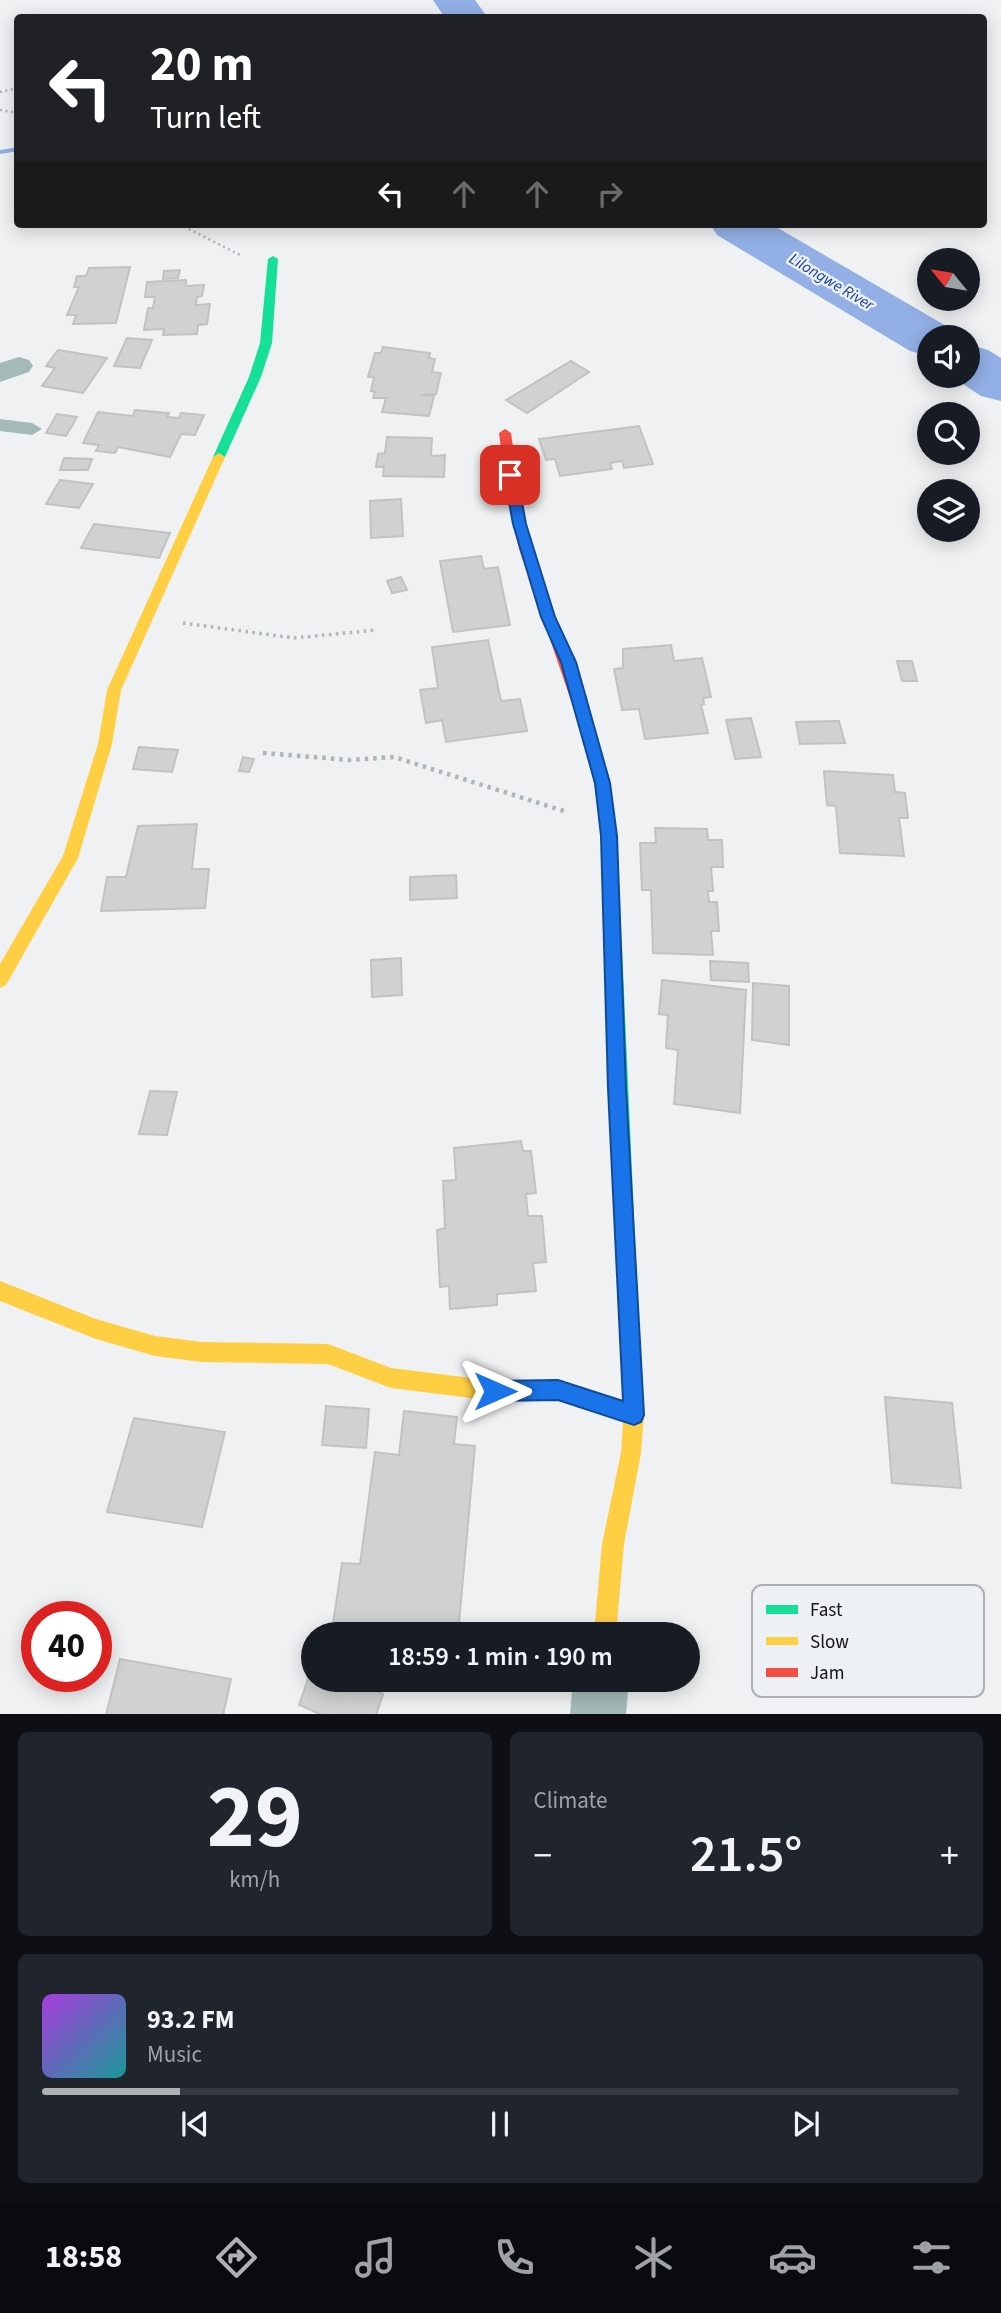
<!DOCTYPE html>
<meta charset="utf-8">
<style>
body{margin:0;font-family:"Source Sans 3",sans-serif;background:#20242c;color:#f1f3f6;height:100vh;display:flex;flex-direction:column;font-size:26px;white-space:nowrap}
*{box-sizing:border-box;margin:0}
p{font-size:23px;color:#9ea1a6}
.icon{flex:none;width:38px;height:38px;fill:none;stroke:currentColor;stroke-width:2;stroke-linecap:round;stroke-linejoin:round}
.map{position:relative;height:1714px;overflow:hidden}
.side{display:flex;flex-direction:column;gap:18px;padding:18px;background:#0d0f14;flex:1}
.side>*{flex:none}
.top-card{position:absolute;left:14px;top:14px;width:973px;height:214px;border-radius:7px;box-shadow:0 4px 18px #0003;background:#202124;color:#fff;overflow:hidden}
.needle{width:46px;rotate:300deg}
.controls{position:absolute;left:917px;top:248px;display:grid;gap:14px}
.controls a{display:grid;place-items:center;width:63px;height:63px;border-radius:50%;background:#171b24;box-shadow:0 4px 18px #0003;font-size:35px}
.speed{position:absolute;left:21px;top:1601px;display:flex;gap:14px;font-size:35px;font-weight:700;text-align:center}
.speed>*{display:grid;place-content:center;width:91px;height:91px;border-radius:50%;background:#171b24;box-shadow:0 4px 18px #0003;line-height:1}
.speed .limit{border:10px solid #d22;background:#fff;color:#111}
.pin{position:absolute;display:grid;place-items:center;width:60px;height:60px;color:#fff;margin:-30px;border-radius:14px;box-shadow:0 4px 10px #0006}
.me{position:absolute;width:77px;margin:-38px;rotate:90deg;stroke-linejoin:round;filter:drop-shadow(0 0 5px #0008)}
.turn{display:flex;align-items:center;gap:24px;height:147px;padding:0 21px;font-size:32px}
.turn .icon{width:91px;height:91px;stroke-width:2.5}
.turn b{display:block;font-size:49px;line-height:60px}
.lanes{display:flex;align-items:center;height:66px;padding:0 21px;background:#0003;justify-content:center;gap:35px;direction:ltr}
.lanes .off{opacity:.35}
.big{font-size:52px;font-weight:600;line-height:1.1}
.side .card{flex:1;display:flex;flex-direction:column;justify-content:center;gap:10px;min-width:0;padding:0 24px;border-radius:10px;background:#20242c}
.side .dial{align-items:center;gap:0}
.dial b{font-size:91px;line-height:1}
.song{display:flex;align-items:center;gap:21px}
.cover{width:84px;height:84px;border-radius:10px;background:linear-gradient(135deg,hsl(280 70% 55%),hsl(180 70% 35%))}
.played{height:7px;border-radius:4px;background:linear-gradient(90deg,#b0b1b4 15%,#363941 15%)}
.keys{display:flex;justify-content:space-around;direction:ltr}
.heat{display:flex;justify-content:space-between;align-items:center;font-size:38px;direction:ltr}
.side .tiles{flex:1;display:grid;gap:18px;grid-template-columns:1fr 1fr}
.card:last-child{grid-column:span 2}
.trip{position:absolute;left:301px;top:1622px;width:399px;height:70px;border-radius:35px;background:#171b24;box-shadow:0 4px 18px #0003;font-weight:600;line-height:70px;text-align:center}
.dock{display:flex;height:112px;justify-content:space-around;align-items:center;background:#090b0e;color:#9ea1a6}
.dock .icon{width:49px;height:49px}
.dock .current{color:#b0b1b4}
.dock b{font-size:32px;color:#f1f3f6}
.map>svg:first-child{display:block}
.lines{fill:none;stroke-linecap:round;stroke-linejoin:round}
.stream{fill:#93b0e6;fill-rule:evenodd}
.river{fill:#93b0e6;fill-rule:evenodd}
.building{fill:#d0d1d3;stroke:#c1c2c4;stroke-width:2}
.path-far2{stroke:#acb7b7;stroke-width:2.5;stroke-dasharray:2 3.5;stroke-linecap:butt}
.path-far1{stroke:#acb7b7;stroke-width:3.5;stroke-dasharray:2.5 4.5;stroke-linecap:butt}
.path{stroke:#acb7b7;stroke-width:4.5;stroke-dasharray:3.5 5;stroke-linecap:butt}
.lane{fill:#a4bab8;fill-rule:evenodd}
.street{fill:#a4bab8;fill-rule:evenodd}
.fast{fill:#16e098;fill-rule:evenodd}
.slow{fill:#ffcf43;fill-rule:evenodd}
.jam{fill:#f24e42;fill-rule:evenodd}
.route{fill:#1a73e8;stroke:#114b97;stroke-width:2}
.labels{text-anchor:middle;stroke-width:5;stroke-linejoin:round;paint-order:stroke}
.far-water-label{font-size:16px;font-style:italic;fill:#133f98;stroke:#edf0f5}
.key{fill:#edf0f5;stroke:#acaeb2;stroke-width:2}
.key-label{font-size:19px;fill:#131416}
</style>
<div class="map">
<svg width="1001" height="1715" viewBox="0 0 1001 1715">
<rect width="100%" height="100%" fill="#eff1f3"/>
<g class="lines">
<!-- stream -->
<polygon class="stream" points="18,147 18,151 0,154 0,150"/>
<!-- river -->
<g class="river">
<polygon points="433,0 475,0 488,18 445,18"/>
<polygon points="710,224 771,224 948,327 956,338 929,338 929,356 910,351 717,235"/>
<polygon points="968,344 988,350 1001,358 1001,401 981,396 951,376 968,376"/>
</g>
</g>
<!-- building -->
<g class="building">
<polygon points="130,267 116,323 73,324 76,315 67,315 79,287 74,287 77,276 86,276 89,268"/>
<polygon points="180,270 178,278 163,279 164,271"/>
<polygon points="186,280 186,286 204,285 202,296 197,297 196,305 210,304 207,324 198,325 197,334 163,335 164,329 144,330 148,308 153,308 155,297 145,297 147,282"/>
<polygon points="127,338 152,340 140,368 114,366"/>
<polygon points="383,347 430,353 429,358 435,359 432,372 441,373 436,394 422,395 434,396 429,416 382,412 386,398 373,398 375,392 371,391 374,377 368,377 375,353 381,353"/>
<polygon points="58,350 107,358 83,393 42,386 55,368 46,366"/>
<polygon points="571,361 589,372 527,413 506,400"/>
<polygon points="135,410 169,413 167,417 179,418 181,413 204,415 195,435 181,434 170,457 118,447 115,453 96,451 99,445 83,443 98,412 133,416"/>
<polygon points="57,414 77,417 66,436 46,433"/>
<polygon points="639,426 653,464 624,468 622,461 610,463 612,469 560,476 555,459 546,460 539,439"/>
<polygon points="387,437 432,438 431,456 445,455 444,477 383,476 384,467 376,467 378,454 385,453"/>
<polygon points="64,458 92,459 88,470 60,470"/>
<polygon points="60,480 93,484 79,508 46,504"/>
<polygon points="401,499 403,536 371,538 370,501"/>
<polygon points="94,524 170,533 159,558 81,548"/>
<polygon points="481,556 484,569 498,567 510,625 453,632 440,561"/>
<polygon points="401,577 407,590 392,593 387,581"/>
<polygon points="488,640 501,701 520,699 527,731 446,742 442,720 426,723 420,690 438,688 432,647"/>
<polygon points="671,645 674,661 702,658 711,697 703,698 704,704 701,705 708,733 645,739 639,709 622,710 614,669 623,668 623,649"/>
<polygon points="897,661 912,661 917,681 902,681"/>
<polygon points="751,718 761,757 735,759 726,720"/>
<polygon points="839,721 845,743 800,744 796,722"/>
<polygon points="139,747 178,750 172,772 133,769"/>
<polygon points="243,757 254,759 249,772 239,771"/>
<polygon points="824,771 893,775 895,792 905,793 908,818 899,818 904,856 840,853 836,806 827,805"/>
<polygon points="197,824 192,869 209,869 205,908 101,911 107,877 126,877 138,826"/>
<polygon points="655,828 707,829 708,840 722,840 723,867 711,867 713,891 708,891 709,902 717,902 719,931 711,931 713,955 653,953 651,890 642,890 640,843 656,843"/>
<polygon points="456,875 457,898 410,900 410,877"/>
<polygon points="401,958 402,995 372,997 371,960"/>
<polygon points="710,961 748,963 749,982 711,980"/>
<polygon points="662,980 746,990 740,1113 674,1104 678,1050 666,1048 668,1015 659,1014"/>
<polygon points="753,983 789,986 789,1045 752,1040"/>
<polygon points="150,1091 177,1092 167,1135 139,1134"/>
<polygon points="521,1141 523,1151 531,1151 536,1193 526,1194 528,1216 542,1216 546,1262 533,1263 536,1291 497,1294 497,1305 450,1309 449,1286 440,1287 437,1230 445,1228 443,1181 456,1180 454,1148"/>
<polygon points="885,1397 952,1403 961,1488 892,1483"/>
<polygon points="326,1406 369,1409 366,1448 322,1445"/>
<polygon points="404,1411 457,1417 454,1444 475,1446 458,1634 333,1624 342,1563 360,1564 375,1452 399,1455"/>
<polygon points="134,1418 225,1432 202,1527 107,1512"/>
<polygon points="120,1659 231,1679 223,1715 106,1715"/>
<polygon points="313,1665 313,1680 353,1680 383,1694 376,1715 322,1715 299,1705"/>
</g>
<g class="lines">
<!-- path-far2 -->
<g class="path-far2">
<polyline points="0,92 18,88"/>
<polyline points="0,110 18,113"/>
<polyline points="179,224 240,255"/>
</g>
<!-- path-far1 -->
<polyline class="path-far1" points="183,623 294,638 377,630"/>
<!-- path -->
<polyline class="path" points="263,753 350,760 394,757 567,812"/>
<!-- lane -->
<polygon class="lane" points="0,419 32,423 42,429 32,435 0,431"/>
<!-- street -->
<g class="street">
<polygon points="19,357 29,360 33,366 29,372 0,382 0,363"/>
<polygon points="573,1680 629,1680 626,1715 570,1715"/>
</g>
<!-- fast -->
<g class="fast">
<polygon points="273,256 278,259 272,343 261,377 225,457 219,461 213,457 249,377 260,343 268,259"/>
<polygon points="584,712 591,718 610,783 617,836 638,1305 635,1312 628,1315 621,1312 618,1305 601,836 594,783 577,718"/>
</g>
<!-- slow -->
<g class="slow">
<polygon points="219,453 225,457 121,690 112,744 78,858 6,985 0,988 0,964 63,856 98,744 107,690 213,457"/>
<polygon points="0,1281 96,1319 155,1336 202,1342 328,1344 391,1368 495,1381 558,1380 623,1401 618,1305 621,1298 628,1295 635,1298 638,1305 644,1415 641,1453 624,1544 616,1634 594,1634 602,1544 621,1453 623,1422 558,1400 495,1401 391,1388 328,1364 202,1362 155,1356 96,1339 0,1301"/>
</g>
<!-- jam -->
<polygon class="jam" points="505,429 511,433 521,501 532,549 591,718 584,724 577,718 519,549 508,501 499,433"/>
</g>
<!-- route -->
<polygon class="route" points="510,470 517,475 526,524 555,617 576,662 610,783 617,836 626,1088 644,1415 641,1422 634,1425 558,1400 495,1401 488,1398 485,1391 488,1384 495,1381 558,1380 623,1401 608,1088 601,836 595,783 561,662 541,617 513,524 504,475"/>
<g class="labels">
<!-- far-water labels -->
<g class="far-water-label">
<text transform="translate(832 281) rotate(31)" y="6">Lilongwe River</text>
</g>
</g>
<!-- legend -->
<rect x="752" y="1585" width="232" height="112" rx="10" class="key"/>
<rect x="766" y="1605" width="32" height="9" fill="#16e098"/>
<rect x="766" y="1637" width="32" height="8" fill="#ffcf43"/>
<rect x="766" y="1668" width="32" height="9" fill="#f24e42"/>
<g class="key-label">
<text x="810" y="1616">Fast</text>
<text x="810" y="1648">Slow</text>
<text x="810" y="1679">Jam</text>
</g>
</svg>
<div class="controls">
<a><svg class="needle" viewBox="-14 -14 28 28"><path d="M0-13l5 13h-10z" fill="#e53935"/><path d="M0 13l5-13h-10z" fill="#9ea1a6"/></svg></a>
<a><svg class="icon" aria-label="sound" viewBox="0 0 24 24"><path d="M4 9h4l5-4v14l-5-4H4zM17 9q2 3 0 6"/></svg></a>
<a><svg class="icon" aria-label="search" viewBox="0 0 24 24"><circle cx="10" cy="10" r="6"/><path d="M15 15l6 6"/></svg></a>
<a><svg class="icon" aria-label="layers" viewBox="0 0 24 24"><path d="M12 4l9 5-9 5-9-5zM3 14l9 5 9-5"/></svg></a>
</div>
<div class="speed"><div class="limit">40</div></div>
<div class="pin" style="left:510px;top:475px;background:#d93025"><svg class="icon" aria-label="arrive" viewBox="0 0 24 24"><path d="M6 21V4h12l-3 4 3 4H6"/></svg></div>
<svg class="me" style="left:495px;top:1391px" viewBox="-20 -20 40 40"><path d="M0-17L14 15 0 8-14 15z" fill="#1a73e8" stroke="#fff" stroke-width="4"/></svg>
<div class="trip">18:59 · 1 min · 190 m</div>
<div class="top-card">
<div class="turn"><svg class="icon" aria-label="left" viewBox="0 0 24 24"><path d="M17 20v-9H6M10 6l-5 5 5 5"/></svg><div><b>20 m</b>Turn left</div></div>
<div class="lanes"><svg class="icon" aria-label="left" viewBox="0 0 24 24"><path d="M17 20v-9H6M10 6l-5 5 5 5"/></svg><svg class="icon off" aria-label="ahead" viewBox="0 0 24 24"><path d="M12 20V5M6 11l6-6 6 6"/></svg><svg class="icon off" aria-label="ahead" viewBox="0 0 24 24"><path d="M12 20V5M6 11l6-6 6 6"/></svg><svg class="icon off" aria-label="right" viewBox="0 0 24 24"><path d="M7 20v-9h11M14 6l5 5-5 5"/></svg></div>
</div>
</div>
<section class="side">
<div class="tiles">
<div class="card dial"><b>29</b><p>km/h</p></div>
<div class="card"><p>Climate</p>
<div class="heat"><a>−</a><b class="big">21.5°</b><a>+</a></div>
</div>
<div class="card">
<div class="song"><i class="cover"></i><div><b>93.2 FM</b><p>Music</p></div></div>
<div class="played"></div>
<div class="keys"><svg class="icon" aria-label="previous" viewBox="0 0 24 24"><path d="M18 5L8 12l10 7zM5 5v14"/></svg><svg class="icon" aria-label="pause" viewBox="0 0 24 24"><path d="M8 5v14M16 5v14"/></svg><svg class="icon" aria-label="next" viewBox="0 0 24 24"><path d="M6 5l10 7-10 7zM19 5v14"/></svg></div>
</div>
</div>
</section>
<nav class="dock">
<b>18:58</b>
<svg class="icon current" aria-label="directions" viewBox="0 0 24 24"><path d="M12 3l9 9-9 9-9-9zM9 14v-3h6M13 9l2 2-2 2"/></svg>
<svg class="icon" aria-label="music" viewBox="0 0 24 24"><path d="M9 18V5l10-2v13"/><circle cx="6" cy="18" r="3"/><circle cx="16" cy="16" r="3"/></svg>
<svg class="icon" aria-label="phone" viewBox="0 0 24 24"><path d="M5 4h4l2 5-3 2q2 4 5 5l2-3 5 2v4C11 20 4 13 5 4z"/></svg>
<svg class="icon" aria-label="climate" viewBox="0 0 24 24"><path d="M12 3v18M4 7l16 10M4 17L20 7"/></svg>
<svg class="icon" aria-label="car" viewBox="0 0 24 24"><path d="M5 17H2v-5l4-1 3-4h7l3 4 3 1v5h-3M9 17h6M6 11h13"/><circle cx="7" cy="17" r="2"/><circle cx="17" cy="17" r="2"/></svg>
<svg class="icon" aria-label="filters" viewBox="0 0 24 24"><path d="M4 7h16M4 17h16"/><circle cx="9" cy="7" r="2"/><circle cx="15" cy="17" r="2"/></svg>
</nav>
